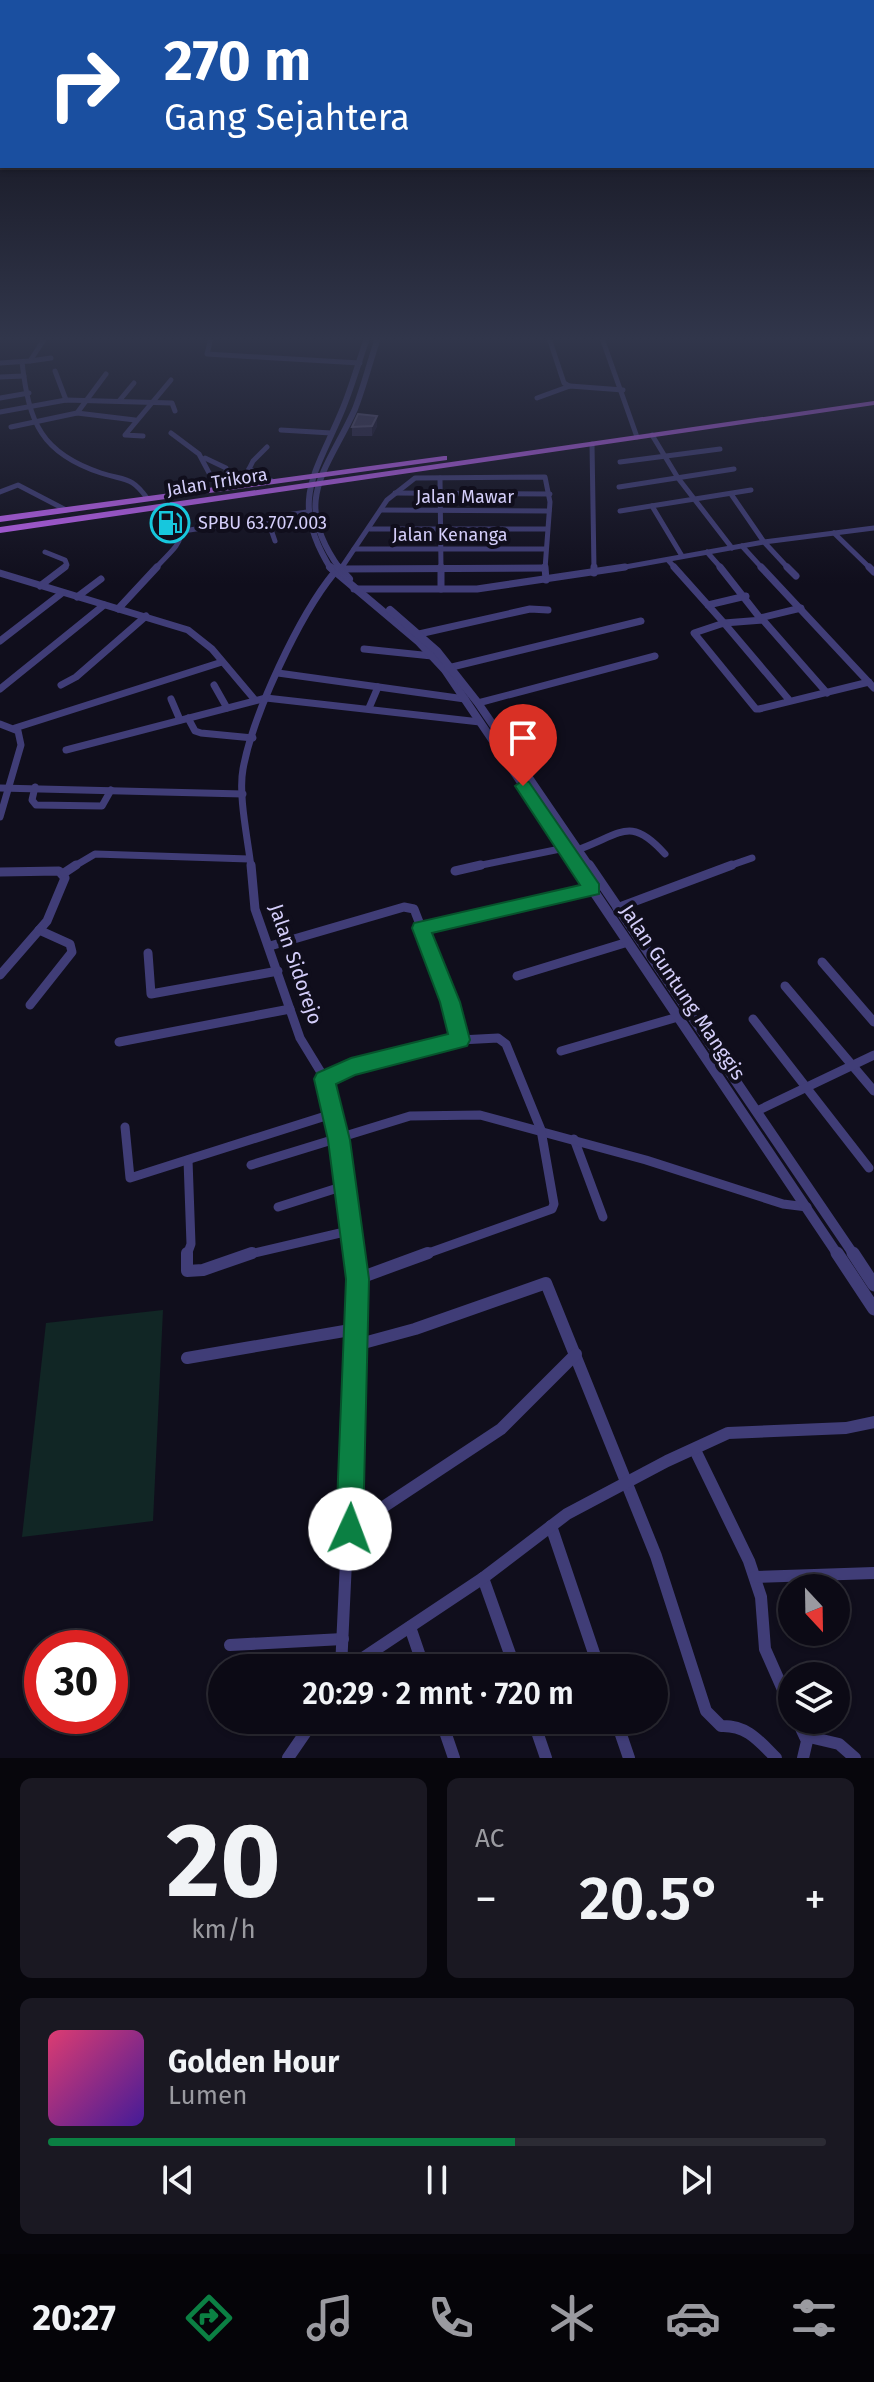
<!DOCTYPE html>
<html lang="id">
<meta charset="utf-8">
<style>
body{margin:0;font-family:"Fira Sans",sans-serif;background:#1a1822;color:#f1f3f6;height:100vh;display:flex;flex-direction:column;font-size:30px;white-space:nowrap}
*{box-sizing:border-box;margin:0}
p{font-size:26px;color:#9a9aa0}
.icon{flex:none;width:44px;height:44px;fill:none;stroke:currentColor;stroke-width:2;stroke-linecap:round;stroke-linejoin:round}
.map{position:relative;height:1758px;overflow:hidden}
.details{display:flex;flex-direction:column;gap:20px;padding:20px;background:#07060c;flex:1}
.details>*{flex:none}
.guide{position:absolute;left:0px;top:0px;width:874px;height:168px;box-shadow:0 2px 6px #0004,0 0 0 2px #2c2b34;background:#1a4fa0;color:#fff;overflow:hidden}
.needle{width:52px;rotate:158deg}
.controls{position:absolute;left:778px;top:1574px;display:grid;gap:16px}
.controls a{display:grid;place-items:center;width:72px;height:72px;border-radius:50%;background:#0c0a15;box-shadow:0 2px 6px #0004,0 0 0 2px #2c2b34;font-size:40px}
.speed{position:absolute;left:24px;top:1630px;display:flex;gap:16px;font-size:40px;font-weight:700;text-align:center}
.speed>*{display:grid;place-content:center;width:104px;height:104px;border-radius:50%;background:#0c0a15;box-shadow:0 2px 6px #0004,0 0 0 2px #2c2b34;line-height:1}
.speed .limit{border:12px solid #d22;background:#fff;color:#111}
.pin{position:absolute;display:grid;place-items:center;width:68px;height:68px;color:#fff;margin:-82px -34px;border-radius:50% 50% 50% 0;rotate:-45deg;box-shadow:0 0 8px #0007}
.pin .icon{rotate:45deg}
.me{position:absolute;width:88px;margin:-44px;rotate:2deg;stroke-linejoin:round;filter:drop-shadow(0 0 6px #0008)}
.turn{display:flex;align-items:center;gap:28px;height:168px;padding:0 32px;font-size:36px}
.turn .icon{width:104px;height:104px;stroke-width:2.5}
.turn b{display:block;font-size:56px;line-height:68px}
.big{font-size:60px;font-weight:600;line-height:1.1}
.details .card{flex:1;display:flex;flex-direction:column;justify-content:center;gap:12px;min-width:0;padding:0 28px;border-radius:12px;background:#1a1822}
.details .dial{align-items:center;gap:0}
.dial b{font-size:104px;line-height:1}
.song{display:flex;align-items:center;gap:24px}
.cover{width:96px;height:96px;border-radius:12px;background:linear-gradient(135deg,hsl(340 70% 55%),hsl(260 70% 35%))}
.played{height:8px;border-radius:4px;background:linear-gradient(90deg,#0b8043 60%,#2c2b34 60%)}
.keys{display:flex;justify-content:space-around;direction:ltr}
.heat{display:flex;justify-content:space-between;align-items:center;font-size:44px;direction:ltr}
.details .tiles{flex:1;display:grid;gap:20px;grid-template-columns:1fr 1fr}
.card:last-child{grid-column:span 2}
.trip{position:absolute;left:208px;top:1654px;width:460px;height:80px;border-radius:40px;background:#0c0a15;box-shadow:0 2px 6px #0004,0 0 0 2px #2c2b34;font-weight:600;line-height:80px;text-align:center}
.menu{display:flex;height:128px;justify-content:space-around;align-items:center;background:#050408;color:#9a9aa0}
.menu .icon{width:56px;height:56px}
.menu .active{color:#0b8043}
.menu b{font-size:36px;color:#f1f3f6}
.map>svg:first-child{display:block}
.green{fill:#112625}
.lines{fill:none;stroke-linecap:round;stroke-linejoin:round}
.minor-far3{stroke:#403d77;stroke-width:5}
.minor-far2{stroke:#403d77;stroke-width:7}
.minor-far1{stroke:#403d77;stroke-width:9}
.minor{stroke:#403d77;stroke-width:12}
.tertiary-far3{stroke:#403d77;stroke-width:6}
.tertiary-far2{stroke:#403d77;stroke-width:8}
.tertiary-far1{stroke:#403d77;stroke-width:10}
.tertiary{stroke:#403d77;stroke-width:13}
.primary{fill:#bb60ef;fill-rule:evenodd}
.wall{fill:#2e2848}
.shaded-wall{fill:#1b162f}
.building{fill:#403a5b;stroke:#575174;stroke-width:2}
.route{fill:#0b8043;stroke:#07532c;stroke-width:2}
.labels{text-anchor:middle;stroke-width:8;stroke-linejoin:round;paint-order:stroke}
.far-street-label{font-size:18px;fill:#d4cefa;stroke:#100e1c}
.far-poi-label{font-size:18px;fill:#d4cefa;stroke:#100e1c;text-anchor:start}
.street-label{font-size:20px;fill:#d4cefa;stroke:#100e1c}
</style>
<div class="map">
<svg width="874" height="1758" viewBox="0 0 874 1758">
<rect width="100%" height="100%" fill="#100e1c"/>
<!-- green -->
<polygon class="green" points="163,1310 153,1521 22,1537 46,1323"/>
<g class="lines">
<!-- minor-far3 -->
<g class="minor-far3">
<polyline points="211,338 207,354 360,363"/>
<polyline points="549,338 564,383 569,386"/>
<polyline points="602,338 637,437"/>
<polyline points="30,361 51,358"/>
<path d="M 22,362 C 29,423 41,453 101,473 C 126,481 131,476 147,498"/>
<polyline points="0,363 30,361 45,338"/>
<polyline points="55,371 66,400"/>
<polyline points="0,377 24,376"/>
<polyline points="0,398 29,393"/>
<polyline points="537,398 570,386 623,390"/>
<polyline points="119,401 134,383"/>
<polyline points="0,412 66,400 172,403 175,411"/>
<polyline points="77,413 135,420"/>
<polyline points="11,427 77,413 106,374"/>
<polyline points="281,430 331,433"/>
<polyline points="171,433 199,454 215,484 223,488"/>
<polyline points="652,435 678,478 732,548"/>
<polyline points="143,436 125,435 171,380"/>
<polyline points="592,444 594,569"/>
<polyline points="205,458 226,468 228,487"/>
<polyline points="620,462 720,449"/>
<polyline points="249,469 272,481"/>
<polyline points="440,478 441,569"/>
<polyline points="250,484 245,477 253,461 267,447"/>
<polyline points="619,487 734,469"/>
<polyline points="0,492 18,485 66,510"/>
<polyline points="395,493 550,494"/>
<polyline points="731,494 764,542 789,569"/>
<polyline points="652,506 682,556"/>
<polyline points="381,510 549,511"/>
<polyline points="620,511 751,490"/>
<polyline points="267,518 275,541"/>
<polyline points="370,529 547,529"/>
<polyline points="183,531 307,512"/>
<polyline points="834,533 871,569"/>
<polyline points="742,546 763,569"/>
<polyline points="354,549 545,549"/>
<polyline points="45,552 65,560 67,565 62,569"/>
<polyline points="707,552 722,569"/>
<polyline points="668,560 676,569"/>
<polyline points="342,567 387,500 415,478 545,477 550,502 545,569"/>
<path d="M 155,569 C 181,540 188,543 172,505"/>
<polyline points="402,569 544,568"/>
<polyline points="614,569 764,542 874,528"/>
</g>
<!-- minor-far2 -->
<g class="minor-far2">
<polyline points="441,567 441,589"/>
<polyline points="545,567 546,580"/>
<polyline points="594,567 594,573"/>
<polyline points="674,567 724,623 763,620 827,693"/>
<polyline points="720,567 760,618 801,608"/>
<polyline points="761,567 874,688"/>
<polyline points="787,567 796,576"/>
<polyline points="869,567 874,572"/>
<polyline points="340,569 544,568"/>
<polyline points="0,573 188,630 212,649 255,700"/>
<polyline points="40,586 65,567"/>
<polyline points="354,589 477,589 625,567"/>
<polyline points="77,597 101,579"/>
<polyline points="708,605 746,596"/>
<polyline points="118,609 157,567"/>
<polyline points="419,634 530,609 548,610"/>
<polyline points="0,641 62,593"/>
<polyline points="364,649 432,656"/>
<polyline points="452,667 641,621"/>
<polyline points="278,673 465,699"/>
<polyline points="61,685 76,677 146,616"/>
<polyline points="214,685 227,708"/>
<polyline points="0,689 104,605"/>
<polyline points="171,699 180,720"/>
<polyline points="790,701 724,623 694,633 756,709 759,709 869,682"/>
<polyline points="478,703 655,656"/>
<polyline points="369,708 378,687"/>
<polyline points="188,718 195,731 201,733 253,738"/>
<polyline points="0,724 18,731 21,745 0,817"/>
<polyline points="15,728 222,662"/>
<polyline points="66,750 266,698 480,722"/>
<polyline points="35,787 32,800 36,805 102,806 111,790"/>
<polyline points="0,788 243,794"/>
<path d="M 577,850 C 622,834 630,815 665,854"/>
<polyline points="73,867 95,854 249,859"/>
<path d="M 251,867 C 248,840 238,795 243,769 C 253,714 299,616 334,573"/>
<polyline points="472,867 565,848"/>
<polyline points="726,867 752,858"/>
</g>
<!-- minor-far1 -->
<g class="minor-far1">
<polyline points="251,865 255,909 300,1038 325,1079 355,1255"/>
<polyline points="455,871 481,865"/>
<polyline points="0,872 59,871 65,878 47,921 0,975"/>
<polyline points="64,873 76,865"/>
<polyline points="617,908 732,865"/>
<polyline points="421,928 593,889"/>
<polyline points="270,946 404,907 414,909 450,1002 460,1040 351,1067 325,1079"/>
<polyline points="148,953 151,994 278,971"/>
<polyline points="822,962 874,1022"/>
<polyline points="517,976 628,942"/>
<polyline points="785,986 874,1091"/>
<polyline points="30,1005 72,952 70,944 39,930"/>
<polyline points="753,1019 869,1168"/>
<polyline points="119,1042 290,1009"/>
<polyline points="561,1051 678,1017"/>
<polyline points="757,1111 874,1055"/>
<polyline points="125,1127 130,1178 332,1114"/>
<polyline points="574,1139 603,1217"/>
<polyline points="251,1165 410,1116 480,1115 646,1160 783,1204 807,1207"/>
<polyline points="278,1207 344,1186"/>
<polyline points="187,1255 191,1244 188,1160"/>
<polyline points="246,1255 353,1230"/>
<polyline points="423,1255 552,1209 554,1204 541,1130 506,1044 498,1038 460,1040"/>
</g>
<!-- minor -->
<g class="minor">
<polyline points="187,1253 187,1271 203,1270 252,1253"/>
<polyline points="357,1279 428,1253"/>
<path d="M 356,1345 L 415,1329 L 546,1283 L 656,1556 L 706,1711 L 721,1726 C 747,1725 759,1741 776,1758"/>
<polyline points="187,1358 356,1329"/>
<polyline points="695,1450 749,1561 761,1597 765,1649 792,1710"/>
<polyline points="551,1526 599,1668"/>
<polyline points="350,1529 501,1429 576,1354"/>
<polyline points="755,1577 874,1573"/>
<polyline points="483,1578 515,1668"/>
<polyline points="410,1627 424,1668"/>
<polyline points="230,1645 343,1639"/>
<polyline points="341,1668 358,1305 355,1253"/>
<polyline points="348,1668 483,1578 567,1514 667,1461 728,1433 846,1428 874,1422"/>
<polyline points="441,1720 454,1758"/>
<polyline points="533,1720 546,1758"/>
<polyline points="616,1720 629,1758"/>
<polyline points="797,1720 807,1741 803,1758"/>
<polyline points="805,1736 839,1744 855,1758"/>
<polyline points="288,1758 314,1720"/>
</g>
<!-- tertiary-far3 -->
<g class="tertiary-far3">
<path d="M 331,569 C 288,500 316,474 343,408 C 352,386 359,361 367,338"/>
<path d="M 340,569 C 290,500 327,471 355,409 C 364,386 370,361 378,338"/>
</g>
<!-- tertiary-far2 -->
<g class="tertiary-far2">
<polyline points="330,567 419,642 445,670 578,867"/>
<polyline points="338,567 349,579"/>
<polyline points="390,610 437,651 478,703 590,867"/>
</g>
<!-- tertiary-far1 -->
<g class="tertiary-far1">
<polyline points="576,865 838,1255"/>
<polyline points="589,865 854,1255"/>
</g>
<!-- tertiary -->
<g class="tertiary">
<polyline points="837,1253 874,1309"/>
<polyline points="853,1253 874,1285"/>
</g>
<!-- primary -->
<g class="primary">
<polygon points="874,401 874,405 0,533 0,527"/>
<polygon points="444,456 447,456 447,460 0,522 0,516"/>
</g>
</g>
<!-- wall -->
<polygon class="wall" points="377,426 372,436 352,436 352,427"/>
<!-- shaded-wall -->
<polygon class="shaded-wall" points="377,416 377,426 372,436 372,426"/>
<!-- building -->
<polygon class="building" points="358,414 377,416 372,426 352,427"/>
<!-- sky -->
<linearGradient id="sky" x2="0" y2="1"><stop stop-color="#09080f"/><stop offset="0.58" stop-color="#31364b"/><stop offset="1" stop-color="#31364b" stop-opacity="0"/></linearGradient>
<rect width="874" height="584" fill="url(#sky)"/>
<!-- route -->
<polygon class="route" points="523,780 529,782 599,884 599,894 432,933 460,1002 470,1040 467,1046 355,1075 336,1084 350,1140 369,1279 363,1529 359,1538 350,1542 340,1538 336,1529 346,1279 328,1140 314,1079 317,1073 351,1058 448,1034 440,1002 412,928 414,923 580,885 515,786"/>
<!-- icons -->
<defs>
<symbol id="fuel-ring" viewBox="-11 -11 22 22"><circle r="9.5" fill="#100e1c" stroke="#17c7dd" stroke-width="1.5"/><path d="M-5.5-6h7V0h2V4h1.3V-2.5L3-4.5l.8-.8L6-3V5H2.5V1h-1V6h-7ZM-4.2-4.7v3.2H.2V-4.7Z" fill="#17c7dd"/></symbol>
</defs>
<g fill-rule="evenodd">
<use href="#fuel-ring" x="148" y="501" width="44" height="44"/>
</g>
<g class="labels">
<!-- far-street labels -->
<g class="far-street-label">
<text transform="translate(217 482) rotate(-9)" y="6">Jalan Trikora</text>
<text x="465" y="503">Jalan Mawar</text>
<text x="450" y="541">Jalan Kenanga</text>
</g>
<!-- far-poi labels -->
<g class="far-poi-label">
<text x="198" y="529">SPBU 63.707.003</text>
</g>
<!-- street labels -->
<g class="street-label">
<text transform="translate(296 964) rotate(71)" y="7">Jalan Sidorejo</text>
<text transform="translate(683 992) rotate(56)" y="7">Jalan Guntung Manggis</text>
</g>
</g>
</svg>
<div class="controls">
<a><svg class="needle" viewBox="-14 -14 28 28"><path d="M0-13l5 13h-10z" fill="#e53935"/><path d="M0 13l5-13h-10z" fill="#9a9aa0"/></svg></a>
<a><svg class="icon" aria-label="layers" viewBox="0 0 24 24"><path d="M12 4l9 5-9 5-9-5zM3 14l9 5 9-5"/></svg></a>
</div>
<div class="speed"><div class="limit">30</div></div>
<div class="pin" style="left:523px;top:786px;background:#d93025"><svg class="icon" aria-label="arrive" viewBox="0 0 24 24"><path d="M6 21V4h12l-3 4 3 4H6"/></svg></div>
<svg class="me" style="left:350px;top:1529px" viewBox="-20 -20 40 40"><circle r="19" fill="#fff"/><path d="M0-13L10 11 0 6-10 11z" fill="#0b8043"/></svg>
<div class="trip">20:29 · 2 mnt · 720 m</div>
<div class="guide">
<div class="turn"><svg class="icon" aria-label="right" viewBox="0 0 24 24"><path d="M7 20v-9h11M14 6l5 5-5 5"/></svg><div><b>270 m</b>Gang Sejahtera</div></div>
</div>
</div>
<section class="details">
<div class="tiles">
<div class="card dial"><b>20</b><p>km/h</p></div>
<div class="card"><p>AC</p>
<div class="heat"><a>−</a><b class="big">20.5°</b><a>+</a></div>
</div>
<div class="card">
<div class="song"><i class="cover"></i><div><b>Golden Hour</b><p>Lumen</p></div></div>
<div class="played"></div>
<div class="keys"><svg class="icon" aria-label="previous" viewBox="0 0 24 24"><path d="M18 5L8 12l10 7zM5 5v14"/></svg><svg class="icon" aria-label="pause" viewBox="0 0 24 24"><path d="M8 5v14M16 5v14"/></svg><svg class="icon" aria-label="next" viewBox="0 0 24 24"><path d="M6 5l10 7-10 7zM19 5v14"/></svg></div>
</div>
</div>
</section>
<nav class="menu">
<b>20:27</b>
<svg class="icon active" aria-label="directions" viewBox="0 0 24 24"><path d="M12 3l9 9-9 9-9-9zM9 14v-3h6M13 9l2 2-2 2"/></svg>
<svg class="icon" aria-label="music" viewBox="0 0 24 24"><path d="M9 18V5l10-2v13"/><circle cx="6" cy="18" r="3"/><circle cx="16" cy="16" r="3"/></svg>
<svg class="icon" aria-label="phone" viewBox="0 0 24 24"><path d="M5 4h4l2 5-3 2q2 4 5 5l2-3 5 2v4C11 20 4 13 5 4z"/></svg>
<svg class="icon" aria-label="climate" viewBox="0 0 24 24"><path d="M12 3v18M4 7l16 10M4 17L20 7"/></svg>
<svg class="icon" aria-label="car" viewBox="0 0 24 24"><path d="M5 17H2v-5l4-1 3-4h7l3 4 3 1v5h-3M9 17h6M6 11h13"/><circle cx="7" cy="17" r="2"/><circle cx="17" cy="17" r="2"/></svg>
<svg class="icon" aria-label="filters" viewBox="0 0 24 24"><path d="M4 7h16M4 17h16"/><circle cx="9" cy="7" r="2"/><circle cx="15" cy="17" r="2"/></svg>
</nav>
